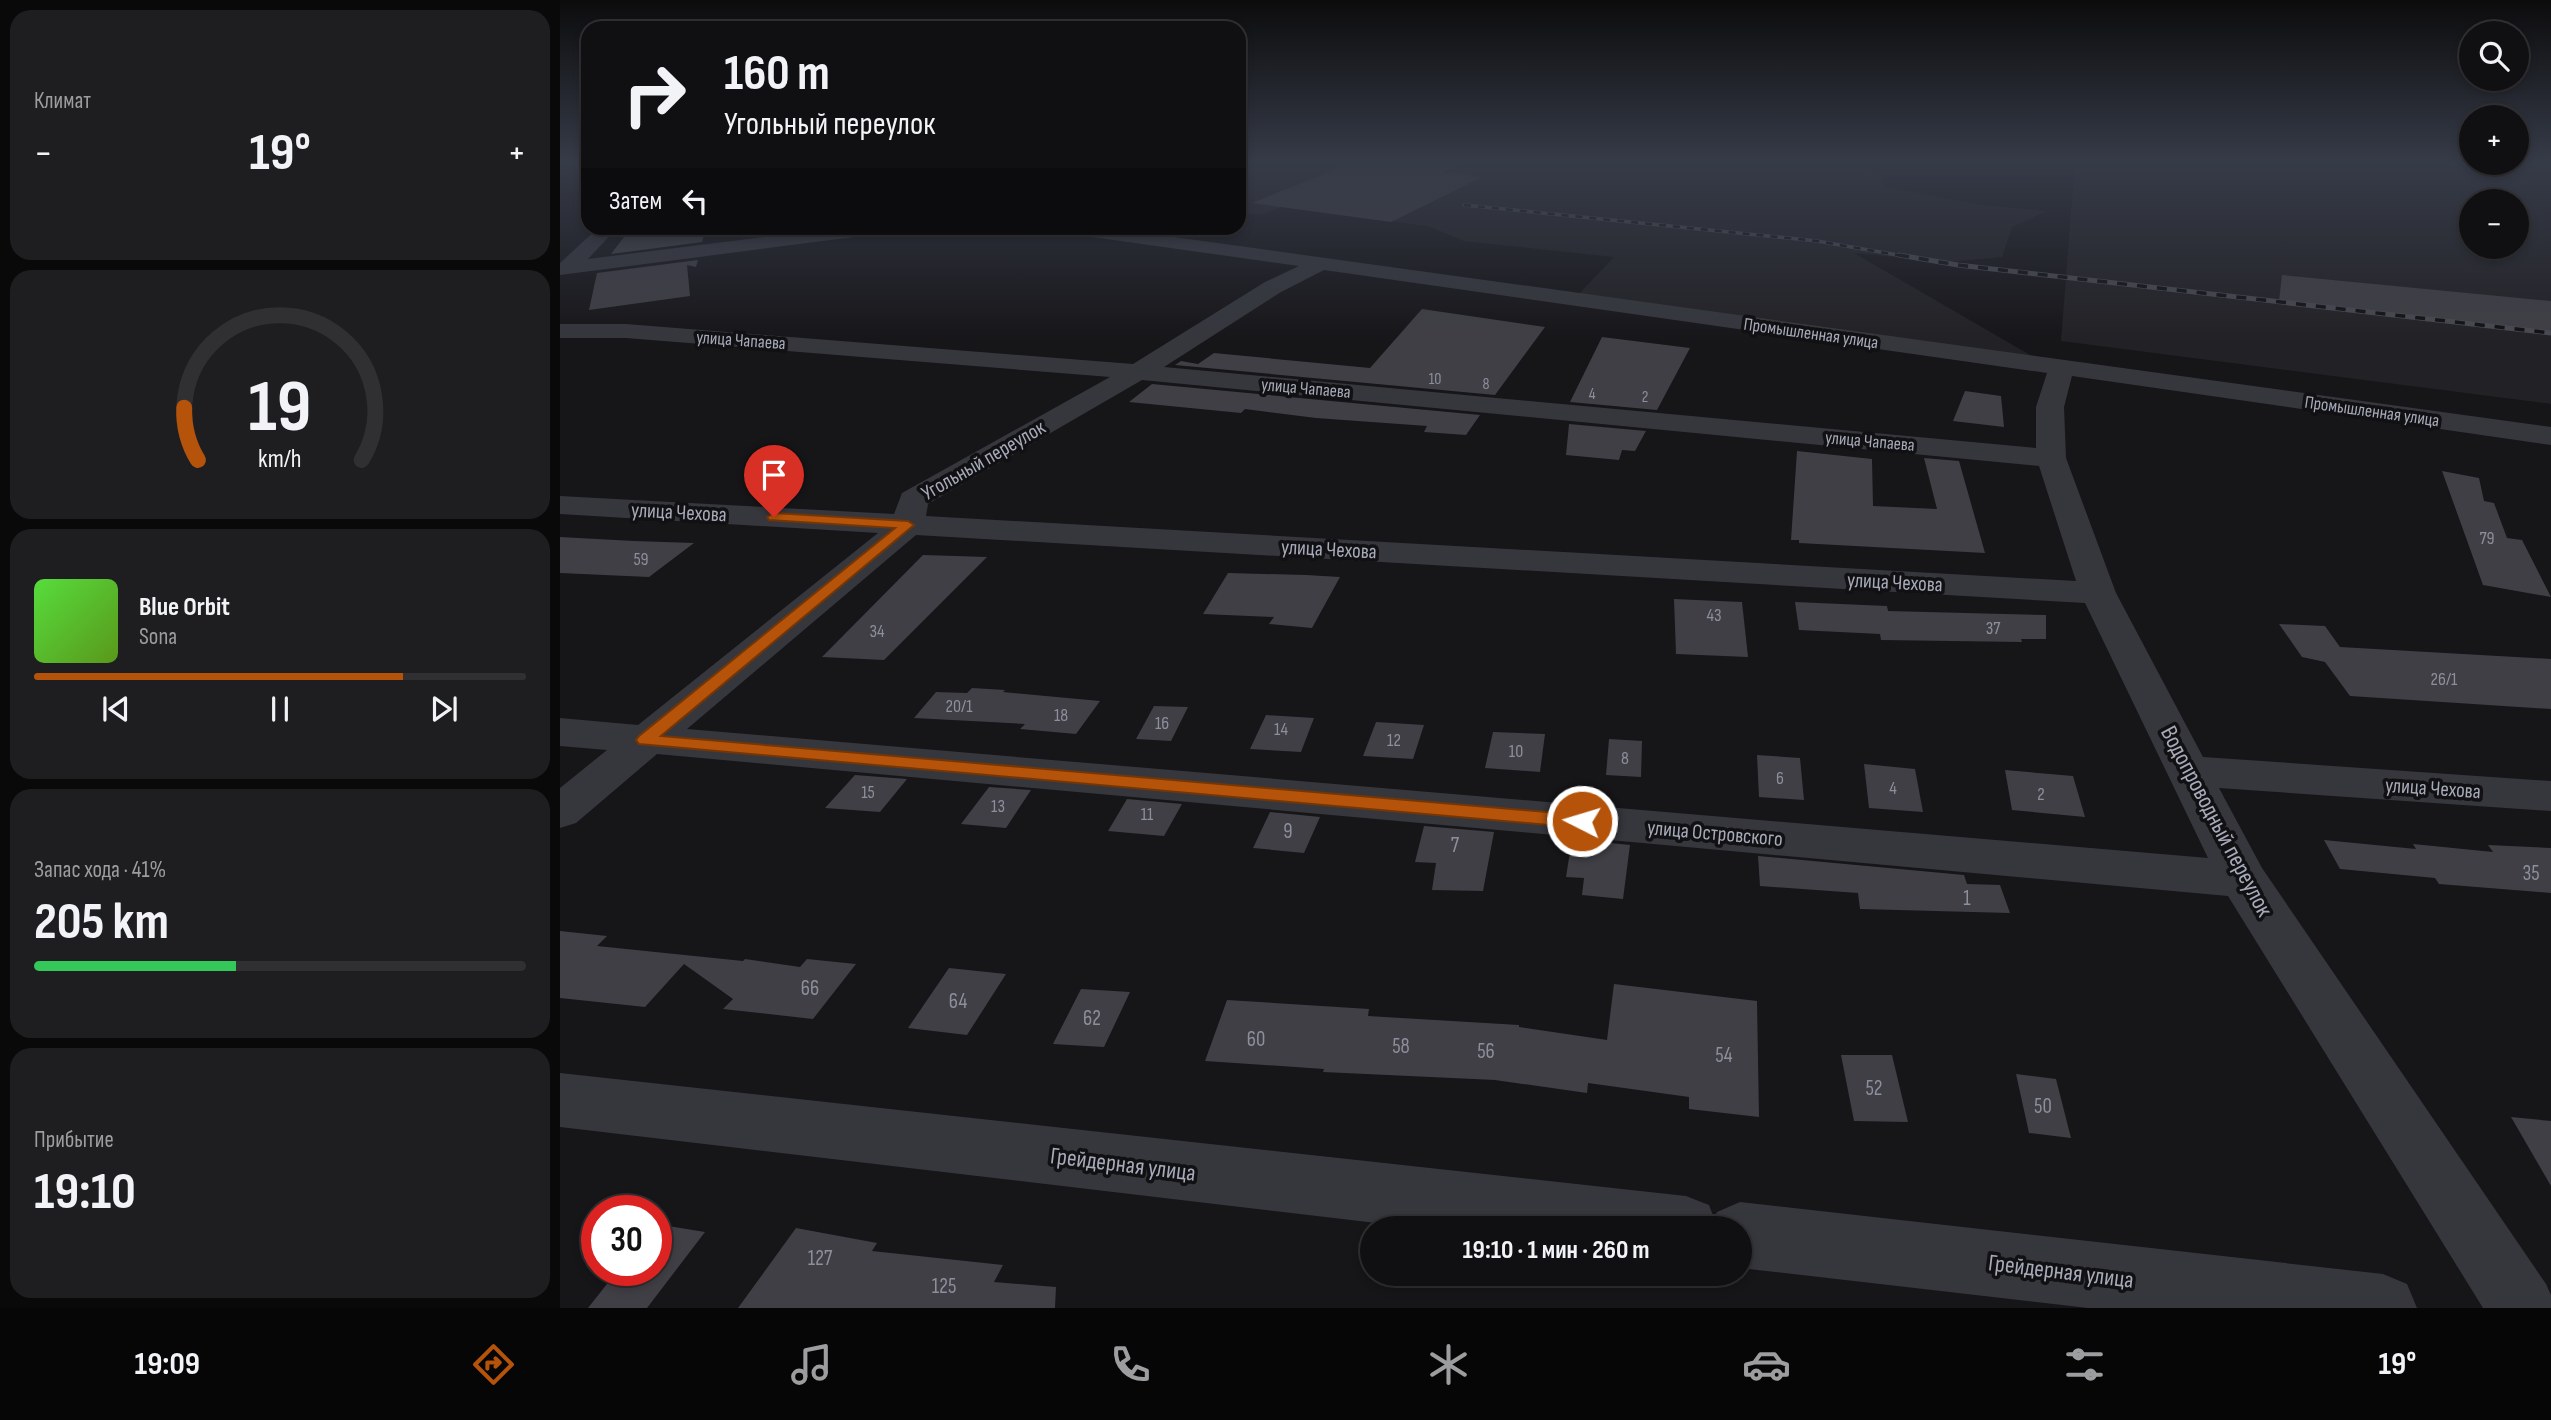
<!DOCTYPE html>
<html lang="ru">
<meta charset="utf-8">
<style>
body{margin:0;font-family:"Sofia Sans Condensed",sans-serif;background:#1e1e20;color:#f1f3f6;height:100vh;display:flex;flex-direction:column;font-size:26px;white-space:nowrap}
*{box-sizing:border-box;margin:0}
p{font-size:23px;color:#9c9d9f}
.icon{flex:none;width:38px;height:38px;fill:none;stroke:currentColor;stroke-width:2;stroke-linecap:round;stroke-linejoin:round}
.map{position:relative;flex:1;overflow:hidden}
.details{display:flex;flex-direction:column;gap:10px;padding:10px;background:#09090a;width:560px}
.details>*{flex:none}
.top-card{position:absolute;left:21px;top:21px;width:665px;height:214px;border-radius:21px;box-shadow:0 4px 10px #0003,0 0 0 2px #303032;background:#101012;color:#f1f3f6;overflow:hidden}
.fabs{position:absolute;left:1899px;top:21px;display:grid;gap:14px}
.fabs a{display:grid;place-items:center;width:70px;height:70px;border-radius:50%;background:#101012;box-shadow:0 4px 10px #0003,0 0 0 2px #303032;font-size:35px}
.speed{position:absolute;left:21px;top:1195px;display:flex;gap:14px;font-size:35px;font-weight:700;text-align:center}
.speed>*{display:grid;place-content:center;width:91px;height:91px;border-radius:50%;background:#101012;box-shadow:0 4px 10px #0003,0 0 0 2px #303032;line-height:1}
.speed .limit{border:10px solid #d22;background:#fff;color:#111}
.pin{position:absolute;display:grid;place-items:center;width:60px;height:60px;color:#fff;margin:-72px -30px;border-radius:50% 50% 50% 0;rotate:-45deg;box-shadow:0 0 7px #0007}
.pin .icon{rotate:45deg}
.me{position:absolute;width:77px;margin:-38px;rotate:275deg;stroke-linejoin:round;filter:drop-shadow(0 0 5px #0008)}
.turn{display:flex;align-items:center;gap:24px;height:147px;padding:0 28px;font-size:32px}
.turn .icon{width:91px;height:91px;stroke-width:2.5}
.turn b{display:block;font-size:49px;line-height:60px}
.then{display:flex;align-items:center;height:66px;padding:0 28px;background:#0003;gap:14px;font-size:26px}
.big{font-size:52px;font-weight:700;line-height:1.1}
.details .widget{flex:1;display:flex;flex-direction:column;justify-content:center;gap:10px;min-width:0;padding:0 24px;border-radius:21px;background:#1e1e20}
.details .dial{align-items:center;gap:0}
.dial svg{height:182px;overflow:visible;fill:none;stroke:#303032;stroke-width:7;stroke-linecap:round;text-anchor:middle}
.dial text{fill:#f1f3f6;stroke:none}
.song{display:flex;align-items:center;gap:21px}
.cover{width:84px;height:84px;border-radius:10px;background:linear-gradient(135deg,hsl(110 70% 55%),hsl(90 70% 35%))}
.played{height:7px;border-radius:4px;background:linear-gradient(90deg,#b45309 75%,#303032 75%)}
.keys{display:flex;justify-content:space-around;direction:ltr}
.heat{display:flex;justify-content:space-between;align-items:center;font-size:38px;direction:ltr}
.charge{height:10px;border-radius:5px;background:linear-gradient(90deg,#34c759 41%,#303032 0)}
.trip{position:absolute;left:800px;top:1216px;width:392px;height:70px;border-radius:35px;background:#101012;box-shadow:0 4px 10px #0003,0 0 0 2px #303032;font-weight:700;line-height:70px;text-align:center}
.tabs{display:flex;height:112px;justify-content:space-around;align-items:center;background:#060607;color:#9c9d9f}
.tabs .icon{width:49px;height:49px}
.tabs .current{color:#b45309}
.tabs b{font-size:32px;color:#f1f3f6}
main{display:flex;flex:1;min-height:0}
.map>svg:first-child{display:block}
.built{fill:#222125;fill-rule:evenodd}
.green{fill:#1d261f}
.building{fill:#403f45}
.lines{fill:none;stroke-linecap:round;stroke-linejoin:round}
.minor{fill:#36373d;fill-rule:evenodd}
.rail-far1-casing{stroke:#494a52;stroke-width:3.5}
.rail-casing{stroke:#494a52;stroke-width:5}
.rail-far1{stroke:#111013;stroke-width:2.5;stroke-dasharray:7;stroke-linecap:butt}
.rail{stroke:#111013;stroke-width:3.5;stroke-dasharray:10;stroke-linecap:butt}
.route{fill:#b45309;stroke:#753606;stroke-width:2}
.labels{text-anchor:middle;stroke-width:7;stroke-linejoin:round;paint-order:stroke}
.far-number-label{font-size:16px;fill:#8c8f9c}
.far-street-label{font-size:18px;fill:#a6aab9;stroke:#111013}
.number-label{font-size:18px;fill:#8c8f9c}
.street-label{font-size:21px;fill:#a6aab9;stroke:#111013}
.near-number-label{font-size:21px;fill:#8c8f9c}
.near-street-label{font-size:24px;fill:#a6aab9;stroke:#111013}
</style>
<main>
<section class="details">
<div class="widget"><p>Климат</p>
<div class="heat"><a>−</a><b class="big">19°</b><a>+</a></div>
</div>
<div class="widget dial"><svg viewBox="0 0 100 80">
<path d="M14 69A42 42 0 1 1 86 69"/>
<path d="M14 69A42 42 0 0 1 8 46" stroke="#b45309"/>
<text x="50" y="56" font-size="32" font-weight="700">19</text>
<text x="50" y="72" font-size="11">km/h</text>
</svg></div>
<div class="widget">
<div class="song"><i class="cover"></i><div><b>Blue Orbit</b><p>Sona</p></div></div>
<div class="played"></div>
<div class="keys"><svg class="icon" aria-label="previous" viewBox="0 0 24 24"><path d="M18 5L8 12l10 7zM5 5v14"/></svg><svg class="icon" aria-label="pause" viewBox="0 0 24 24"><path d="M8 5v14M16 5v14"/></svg><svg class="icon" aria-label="next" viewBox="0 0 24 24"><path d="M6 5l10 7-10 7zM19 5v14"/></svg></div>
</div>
<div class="widget"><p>Запас хода · 41%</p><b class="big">205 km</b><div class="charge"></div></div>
<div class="widget"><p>Прибытие</p><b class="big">19:10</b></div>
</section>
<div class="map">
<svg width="1991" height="1308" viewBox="0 0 1991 1308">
<rect width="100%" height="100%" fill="#161518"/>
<!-- built -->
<g class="built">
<polygon points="679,161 1292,161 1321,176 1326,187 1422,205 1487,211 1452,227 1442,257 1387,262 1294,253 1491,367 1013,300 1054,257 904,241 868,226 721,207 702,215 679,212"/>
<path d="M 1515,161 L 1825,161 L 1991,174 L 1991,404 L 1501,341 ZM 1911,201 L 1956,201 L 1956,247 L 1911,247 Z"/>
</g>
<!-- green -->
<polygon class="green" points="1825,161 1991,161 1991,174"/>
<!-- building -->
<g class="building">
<polygon points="797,161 907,161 883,172 922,177 831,222 692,203"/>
<polygon points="71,228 146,228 142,242 51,254"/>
<polygon points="138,260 136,267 127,265 130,296 29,310 37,273"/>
<polygon points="1722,275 1991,301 1991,332 1719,301"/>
<polygon points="862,309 985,327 935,395 615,365 621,361 638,364 654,353 810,368"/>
<polygon points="1042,337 1130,348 1097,410 1010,402"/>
<polygon points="592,384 920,415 906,435 864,432 867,426 756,418 685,409 681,413 569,402"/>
<polygon points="1405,391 1441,396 1444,427 1393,421"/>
<polygon points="1009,424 1086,431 1075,451 1062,450 1059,460 1006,455"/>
<polygon points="1237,451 1312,459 1313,506 1377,509 1364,458 1399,461 1425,553 1239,543 1239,540 1231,540"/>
<polygon points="1882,471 1919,478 1924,501 1934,503 1947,538 1962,540 1991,597 1923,585"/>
<polygon points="0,537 74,541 134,543 89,577 0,573"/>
<polygon points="363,555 427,557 324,660 262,657"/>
<polygon points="668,573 746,575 780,577 752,628 709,624 714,617 643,614"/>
<polygon points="1114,599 1182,602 1188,657 1116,654"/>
<polygon points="1235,602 1327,606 1328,611 1486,615 1486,639 1461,639 1462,642 1321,640 1320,634 1239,630"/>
<polygon points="1719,624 1765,626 1780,647 1991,659 1991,709 1790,696 1765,662 1742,657"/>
<polygon points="412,688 445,690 443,692 540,701 516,734 460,729 465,724 354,718 376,692 407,693"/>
<polygon points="594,706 628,707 611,741 576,739"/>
<polygon points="706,715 754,718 741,752 690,749"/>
<polygon points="816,722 864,725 853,759 803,756"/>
<polygon points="933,732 985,734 980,772 925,768"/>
<polygon points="1049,739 1082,741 1081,777 1046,775"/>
<polygon points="1197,755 1240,758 1244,800 1199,797"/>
<polygon points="1304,764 1355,769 1363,812 1309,808"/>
<polygon points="1445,770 1513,776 1525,817 1452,810"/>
<polygon points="295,775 347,779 320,812 265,808"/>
<polygon points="429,787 471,790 446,828 401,824"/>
<polygon points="567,799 622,804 604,836 548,831"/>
<polygon points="710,812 760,817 744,853 693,848"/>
<polygon points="864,826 934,832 923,891 872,890 876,863 855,862"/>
<polygon points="1012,839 1070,845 1063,899 1022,895 1024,878 1006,877"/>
<polygon points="1764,840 1856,849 1853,844 1933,852 1928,845 1991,848 1991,893 1879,884 1875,878 1780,869"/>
<polygon points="1198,856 1404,875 1407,884 1440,885 1450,913 1300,909 1298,893 1200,886"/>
<polygon points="0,931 47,936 37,946 183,961 185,959 240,967 247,959 296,964 253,1019 163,1009 173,999 124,964 85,1007 0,998"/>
<polygon points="389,968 446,974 407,1035 348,1028"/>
<polygon points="1054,984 1197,1001 1199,1117 1129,1109 1129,1097 1028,1083 1027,1093 935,1080 763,1072 764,1069 645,1061 667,1000 809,1009 808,1016 959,1025 959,1027 1047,1040"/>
<polygon points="521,989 570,992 544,1047 493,1044"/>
<polygon points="1281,1055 1332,1055 1348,1122 1294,1121"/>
<polygon points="1456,1074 1496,1079 1511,1138 1469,1133"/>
<polygon points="1951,1117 1991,1121 1991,1186"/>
<polygon points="96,1224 145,1232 87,1308 28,1308 58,1270 96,1270"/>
<polygon points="236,1228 317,1243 312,1251 443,1265 434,1282 496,1287 495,1308 178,1308"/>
</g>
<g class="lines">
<!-- minor -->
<g class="minor">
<polygon points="0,161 20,161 18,164 0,167"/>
<polygon points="38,228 57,228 28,259 277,228 326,228 317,234 0,275 0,263"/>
<path d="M 502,228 L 548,228 L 1991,427 L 1991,445 L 1512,376 L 1504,407 L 1506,458 L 1556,593 L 1643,757 L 1991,781 L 1991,811 L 1659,788 L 1702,868 L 1986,1284 L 1991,1295 L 1991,1308 L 1923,1308 L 1668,896 L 97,754 L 16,823 L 0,828 L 0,788 L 47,750 L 0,746 L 0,718 L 78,725 L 318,533 L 0,514 L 0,496 L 334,514 L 342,493 L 550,377 L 66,338 L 0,338 L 0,324 L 66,324 L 573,364 L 705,282 L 739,266 L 511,234 ZM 764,270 L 1487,373 L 1476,407 L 1476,448 L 604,367 L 721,292 ZM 582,380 L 1479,466 L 1516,581 L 366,516 L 368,504 ZM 356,535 L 1525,603 L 1648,858 L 127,729 Z"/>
<polygon points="0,1073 1126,1196 1149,1205 1154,1218 1157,1212 1180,1202 1823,1274 1847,1284 1857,1308 1528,1308 1180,1268 1180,1228 859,1228 0,1127"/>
</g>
<defs>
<polyline id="rail-far1" points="904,205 1257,241 1349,257"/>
<polyline id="rail" points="1339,255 1398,265 1991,333"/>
</defs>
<!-- rail-far1 casing -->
<use href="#rail-far1" class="rail-far1-casing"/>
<!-- rail casing -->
<use href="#rail" class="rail-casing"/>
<!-- rail-far1 -->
<use href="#rail-far1" class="rail-far1"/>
<!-- rail -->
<use href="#rail" class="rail"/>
</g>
<!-- sky -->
<linearGradient id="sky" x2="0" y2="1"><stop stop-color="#0c0c0d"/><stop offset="0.47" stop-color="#363b48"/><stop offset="1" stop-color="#363b48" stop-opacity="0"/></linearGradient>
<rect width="1991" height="344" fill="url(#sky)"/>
<!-- route -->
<polygon class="route" points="214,513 348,521 354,525 101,736 1022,815 1028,817 1031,821 1028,826 1022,828 79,744 76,740 79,736 335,528 209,520 207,517"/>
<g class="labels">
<!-- far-number labels -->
<g class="far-number-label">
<text x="875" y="384">10</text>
<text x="926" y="389">8</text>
<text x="1032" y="399">4</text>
<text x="1085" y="402">2</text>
</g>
<!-- far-street labels -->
<g class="far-street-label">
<text transform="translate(1251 333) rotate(8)" y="6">Промышленная улица</text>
<text transform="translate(181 340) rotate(4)" y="6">улица Чапаева</text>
<text transform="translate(746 388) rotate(5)" y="6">улица Чапаева</text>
<text transform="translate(1812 411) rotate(8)" y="6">Промышленная улица</text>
<text transform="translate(1310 441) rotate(5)" y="6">улица Чапаева</text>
</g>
<!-- number labels -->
<g class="number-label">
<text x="1927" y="544">79</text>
<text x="81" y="565">59</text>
<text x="1154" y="621">43</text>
<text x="1433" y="634">37</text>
<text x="317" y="637">34</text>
<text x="1884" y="685">26/1</text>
<text x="399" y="712">20/1</text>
<text x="501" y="721">18</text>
<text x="602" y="729">16</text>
<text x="721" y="735">14</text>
<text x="834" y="746">12</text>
<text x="956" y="757">10</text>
<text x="1065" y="764">8</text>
<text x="1220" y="784">6</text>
<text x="1333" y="794">4</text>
<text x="308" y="798">15</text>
<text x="1481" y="800">2</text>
<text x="438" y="812">13</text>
<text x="587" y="820">11</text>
</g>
<!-- street labels -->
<g class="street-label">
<text transform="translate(423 460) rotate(-30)" y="7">Угольный переулок</text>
<text transform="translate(119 512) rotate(3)" y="7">улица Чехова</text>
<text transform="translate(769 549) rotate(3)" y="7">улица Чехова</text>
<text transform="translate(1335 582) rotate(3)" y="7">улица Чехова</text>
<text transform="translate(1873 788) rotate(4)" y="7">улица Чехова</text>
<text transform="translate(1155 833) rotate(5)" y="7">улица Островского</text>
</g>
<!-- near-number labels -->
<g class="near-number-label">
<text x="728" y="838">9</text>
<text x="895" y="852">7</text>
<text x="1971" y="880">35</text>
<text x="1407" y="905">1</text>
<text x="250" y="995">66</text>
<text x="398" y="1008">64</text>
<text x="532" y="1025">62</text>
<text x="696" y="1046">60</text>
<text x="841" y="1053">58</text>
<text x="926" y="1058">56</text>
<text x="1164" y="1062">54</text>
<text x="1314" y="1095">52</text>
<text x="1483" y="1113">50</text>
<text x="260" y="1265">127</text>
<text x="384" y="1293">125</text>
</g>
<!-- near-street labels -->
<g class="near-street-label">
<text transform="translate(1657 821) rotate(62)" y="8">Водопроводный переулок</text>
<text transform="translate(563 1164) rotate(7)" y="8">Грейдерная улица</text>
<text transform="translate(1501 1271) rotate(7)" y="8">Грейдерная улица</text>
</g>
</g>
</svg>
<div class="fabs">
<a><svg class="icon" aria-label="search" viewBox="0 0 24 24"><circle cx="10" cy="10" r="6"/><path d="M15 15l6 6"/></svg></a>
<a>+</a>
<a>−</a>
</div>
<div class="speed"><div class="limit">30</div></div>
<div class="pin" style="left:214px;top:517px;background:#d93025"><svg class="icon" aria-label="arrive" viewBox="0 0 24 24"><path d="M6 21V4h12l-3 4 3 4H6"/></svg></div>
<svg class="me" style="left:1022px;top:821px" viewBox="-20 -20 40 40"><circle r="17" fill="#b45309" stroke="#fff" stroke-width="3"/><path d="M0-11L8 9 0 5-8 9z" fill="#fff"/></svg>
<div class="trip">19:10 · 1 мин · 260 m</div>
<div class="top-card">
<div class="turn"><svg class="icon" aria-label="right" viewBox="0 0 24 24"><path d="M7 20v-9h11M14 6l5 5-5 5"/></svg><div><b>160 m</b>Угольный переулок</div></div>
<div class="then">Затем<svg class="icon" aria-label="left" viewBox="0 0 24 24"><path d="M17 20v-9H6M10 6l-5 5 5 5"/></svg></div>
</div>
</div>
</main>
<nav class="tabs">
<b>19:09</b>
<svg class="icon current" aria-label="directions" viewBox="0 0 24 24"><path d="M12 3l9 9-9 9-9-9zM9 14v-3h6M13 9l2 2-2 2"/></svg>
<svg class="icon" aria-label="music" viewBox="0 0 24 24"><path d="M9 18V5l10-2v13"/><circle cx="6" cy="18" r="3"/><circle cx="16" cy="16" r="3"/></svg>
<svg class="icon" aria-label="phone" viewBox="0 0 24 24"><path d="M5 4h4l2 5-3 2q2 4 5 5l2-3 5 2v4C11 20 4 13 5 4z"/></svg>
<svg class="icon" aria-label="climate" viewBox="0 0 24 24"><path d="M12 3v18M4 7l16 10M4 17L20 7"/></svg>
<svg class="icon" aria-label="car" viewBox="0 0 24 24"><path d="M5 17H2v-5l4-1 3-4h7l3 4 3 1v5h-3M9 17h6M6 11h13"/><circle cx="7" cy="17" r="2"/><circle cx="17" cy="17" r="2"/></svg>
<svg class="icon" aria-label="filters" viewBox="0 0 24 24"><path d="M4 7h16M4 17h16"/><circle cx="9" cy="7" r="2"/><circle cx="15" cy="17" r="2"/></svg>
<b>19°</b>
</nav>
